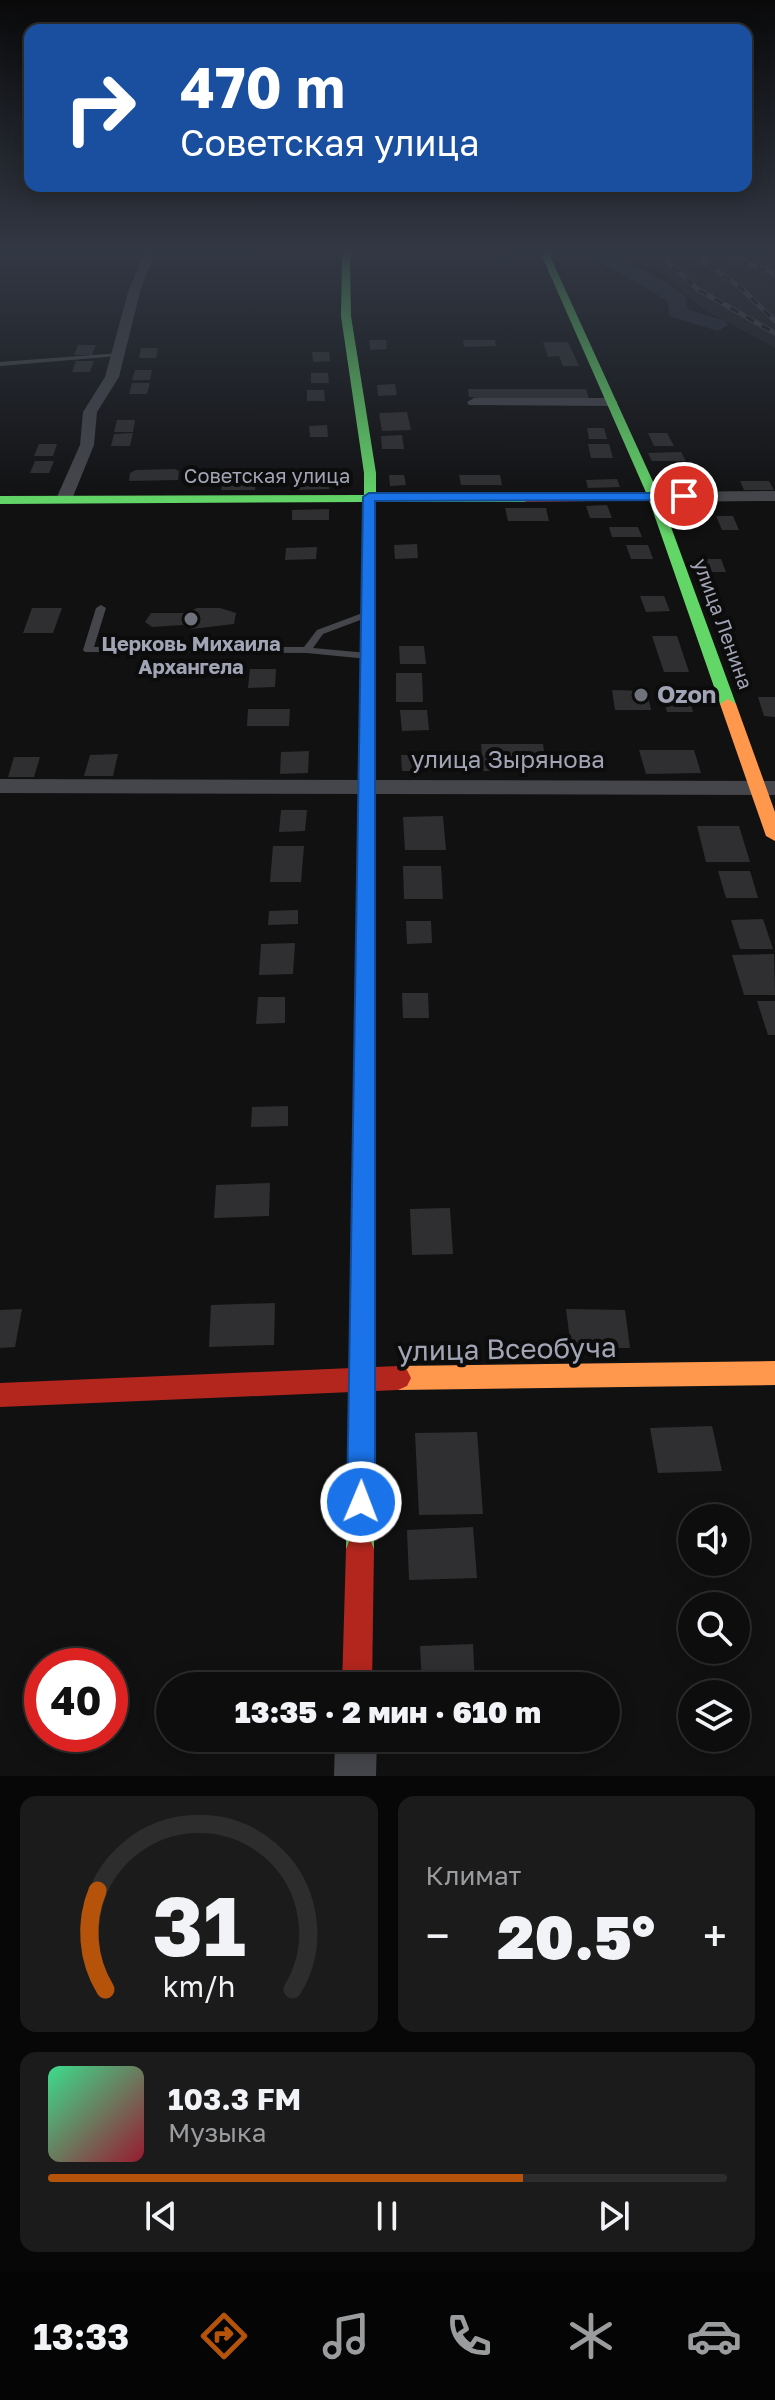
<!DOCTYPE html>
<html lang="ru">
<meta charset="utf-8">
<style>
body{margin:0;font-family:"Golos Text",sans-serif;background:#1b1b1c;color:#f1f3f6;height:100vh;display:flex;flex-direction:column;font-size:30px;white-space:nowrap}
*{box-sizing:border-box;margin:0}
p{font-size:26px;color:#9a9c9e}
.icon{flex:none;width:44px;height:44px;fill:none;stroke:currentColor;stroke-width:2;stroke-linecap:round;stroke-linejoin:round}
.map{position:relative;height:1776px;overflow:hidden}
.side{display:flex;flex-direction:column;gap:20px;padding:20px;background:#070708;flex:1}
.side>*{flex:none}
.banner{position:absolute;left:24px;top:24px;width:728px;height:168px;border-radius:16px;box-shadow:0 4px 20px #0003,0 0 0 2px #2d2d2e;background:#1a4fa0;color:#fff;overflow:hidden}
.buttons{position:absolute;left:678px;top:1504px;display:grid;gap:16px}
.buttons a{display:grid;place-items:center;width:72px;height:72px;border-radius:50%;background:#0d0d0e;box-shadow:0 4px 20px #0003,0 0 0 2px #2d2d2e;font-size:40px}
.speed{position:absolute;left:24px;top:1648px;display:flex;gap:16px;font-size:40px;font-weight:700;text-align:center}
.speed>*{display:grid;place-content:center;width:104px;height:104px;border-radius:50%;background:#0d0d0e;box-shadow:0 4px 20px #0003,0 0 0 2px #2d2d2e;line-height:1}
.speed .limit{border:12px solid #d22;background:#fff;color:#111}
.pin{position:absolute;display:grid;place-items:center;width:68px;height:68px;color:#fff;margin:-34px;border:4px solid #fff;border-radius:50%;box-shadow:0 2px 8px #0007}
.me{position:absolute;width:88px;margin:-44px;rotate:1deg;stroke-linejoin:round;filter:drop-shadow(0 0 6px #0008)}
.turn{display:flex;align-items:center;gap:28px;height:168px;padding:0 24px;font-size:36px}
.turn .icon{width:104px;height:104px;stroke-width:2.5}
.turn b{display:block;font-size:56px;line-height:68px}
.big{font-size:60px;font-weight:800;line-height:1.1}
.side .tile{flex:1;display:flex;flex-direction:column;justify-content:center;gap:12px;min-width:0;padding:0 28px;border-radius:16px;background:#1b1b1c}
.side .dial{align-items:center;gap:0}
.dial svg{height:208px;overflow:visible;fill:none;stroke:#2d2d2e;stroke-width:7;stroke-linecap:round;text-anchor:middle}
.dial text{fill:#f1f3f6;stroke:none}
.song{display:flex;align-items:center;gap:24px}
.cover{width:96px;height:96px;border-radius:12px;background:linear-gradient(135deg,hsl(150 70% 55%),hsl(350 70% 35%))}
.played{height:8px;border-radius:4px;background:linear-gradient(90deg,#b45309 70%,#2d2d2e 70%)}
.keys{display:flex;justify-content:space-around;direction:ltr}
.heat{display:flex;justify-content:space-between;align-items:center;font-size:44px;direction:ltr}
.side .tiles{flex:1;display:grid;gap:20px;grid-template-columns:1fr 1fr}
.tile:last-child{grid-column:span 2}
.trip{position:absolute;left:156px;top:1672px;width:464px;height:80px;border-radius:40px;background:#0d0d0e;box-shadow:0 4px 20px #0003,0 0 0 2px #2d2d2e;font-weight:800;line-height:80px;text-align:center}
.dock{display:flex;height:128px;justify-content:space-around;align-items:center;background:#050506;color:#9a9c9e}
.dock .icon{width:56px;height:56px}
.dock .on{color:#b45309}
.dock b{font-size:36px;color:#f1f3f6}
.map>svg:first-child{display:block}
.built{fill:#1e1e20}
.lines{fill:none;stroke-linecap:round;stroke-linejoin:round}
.river{fill:#242a34;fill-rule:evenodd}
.building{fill:#2f2f31}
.lane{fill:#45464b;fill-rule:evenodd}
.street{fill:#45464b;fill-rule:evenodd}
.fast{fill:#63d668;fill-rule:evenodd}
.slow{fill:#ff974d;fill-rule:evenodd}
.jam{fill:#b3261e;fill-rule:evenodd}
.rail-casing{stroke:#46464b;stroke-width:5}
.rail{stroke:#0c0c0d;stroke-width:3;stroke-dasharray:9;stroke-linecap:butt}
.route{fill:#1a73e8;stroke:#114b97;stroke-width:2}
.poi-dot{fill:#6f717b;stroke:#0c0c0d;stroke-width:3}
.labels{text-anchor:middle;stroke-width:8;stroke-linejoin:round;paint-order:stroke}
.far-street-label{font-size:20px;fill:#a1a4b4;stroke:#0c0c0d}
.far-poi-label{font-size:20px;font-weight:bold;fill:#a1a4b4;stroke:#0c0c0d}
.poi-label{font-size:24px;font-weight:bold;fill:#a1a4b4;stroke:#0c0c0d;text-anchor:start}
.street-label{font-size:24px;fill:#a1a4b4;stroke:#0c0c0d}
.near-street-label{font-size:28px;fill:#a1a4b4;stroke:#0c0c0d}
</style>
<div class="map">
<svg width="775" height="1776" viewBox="0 0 775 1776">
<rect width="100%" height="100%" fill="#111112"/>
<!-- built -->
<polygon class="built" points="650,254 775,254 775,348 703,309 675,286 655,265"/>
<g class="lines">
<!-- river -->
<path class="river" d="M 585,254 C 621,254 656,275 685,296 L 687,309 L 725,321 L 728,325 L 718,331 L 669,316 L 668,302 L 661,297 Z"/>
</g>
<!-- building -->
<g class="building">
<polygon points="369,340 386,340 387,349 370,350"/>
<polygon points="463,340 495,340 496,346 464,347"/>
<polygon points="543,342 568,342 579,366 563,366 559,356 548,357"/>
<polygon points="78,345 96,345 92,355 74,355"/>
<polygon points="141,348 158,348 156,358 139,358"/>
<polygon points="312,352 329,352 330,361 313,362"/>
<polygon points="76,361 94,361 90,372 72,372"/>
<polygon points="135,370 152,370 150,380 132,380"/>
<polygon points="311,373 328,373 329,383 311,383"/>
<polygon points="132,383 150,383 147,394 129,394"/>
<polygon points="395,384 397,395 378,396 377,385"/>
<polygon points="468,389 586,389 589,399 487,399 469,397"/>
<polygon points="307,390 324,390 325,401 307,401"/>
<polygon points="407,412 411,430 382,431 379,413"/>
<polygon points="117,420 135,420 133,432 114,432"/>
<polygon points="327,425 328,437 310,437 309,426"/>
<polygon points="587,428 604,428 607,439 589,439"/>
<polygon points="133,433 130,446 111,446 114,434"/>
<polygon points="648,433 667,433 674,446 654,446"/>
<polygon points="402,435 404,449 382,449 381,436"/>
<polygon points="39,444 57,444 53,456 34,456"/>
<polygon points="588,444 609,444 613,458 591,458"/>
<polygon points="681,452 686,461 652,461 648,453"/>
<polygon points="35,461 54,461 49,473 30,473"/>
<polygon points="175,469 179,471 178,480 129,481 130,473 136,470"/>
<polygon points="665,474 686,474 693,488 672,489"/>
<polygon points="389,475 404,475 406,485 390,486"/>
<polygon points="459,475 500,475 502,485 461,485"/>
<polygon points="298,476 329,476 329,489 297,490"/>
<polygon points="617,479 620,487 588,488 586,480"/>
<polygon points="740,481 769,481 774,490 744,490"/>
<polygon points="223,483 256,483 255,490 221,490"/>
<polygon points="607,505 612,518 590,518 586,506"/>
<polygon points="505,508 546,508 549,521 508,521"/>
<polygon points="329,509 329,520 292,520 292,510"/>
<polygon points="716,516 733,516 739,530 722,530"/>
<polygon points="609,527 638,527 642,537 612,537"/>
<polygon points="417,544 418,558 395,559 394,545"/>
<polygon points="626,545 648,545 653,559 631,559"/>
<polygon points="317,547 316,559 285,560 286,548"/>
<polygon points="700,559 721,559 726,572 705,572"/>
<polygon points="640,596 664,596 670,611 646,612"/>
<polygon points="32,608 62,608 53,633 23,633"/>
<polygon points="197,608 220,608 236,613 234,624 192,629 183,625 152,627 145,622 151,613 185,613"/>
<polygon points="652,636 677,636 689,672 664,672"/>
<polygon points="399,646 424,646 426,664 400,664"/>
<polygon points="250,669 276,669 275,687 248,688"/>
<polygon points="396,673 422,673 423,702 396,702"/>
<polygon points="612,690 647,691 651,710 615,710"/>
<polygon points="661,693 688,693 693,712 667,712"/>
<polygon points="758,697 775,697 775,717 764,716"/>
<polygon points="248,709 290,709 289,726 247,726"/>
<polygon points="400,710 427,710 429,730 402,731"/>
<polygon points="481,744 543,744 547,771 483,771"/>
<polygon points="639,750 694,750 701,773 646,774"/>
<polygon points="309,751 308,773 280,774 281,752"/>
<polygon points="118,754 113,776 84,776 90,755"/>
<polygon points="401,755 439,755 440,771 402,771"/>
<polygon points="14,757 40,757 34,777 8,777"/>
<polygon points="281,810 307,810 305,831 279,832"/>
<polygon points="443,816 446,850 405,850 403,817"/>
<polygon points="697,826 739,826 750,862 706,862"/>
<polygon points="273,846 304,846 301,882 270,882"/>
<polygon points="403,866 441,866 443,899 404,899"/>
<polygon points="718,871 750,871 758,898 726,898"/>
<polygon points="298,910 298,924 268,925 269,911"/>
<polygon points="763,919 773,949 740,949 731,920"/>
<polygon points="406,921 431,921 432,943 407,944"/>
<polygon points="295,943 293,974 259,975 261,944"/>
<polygon points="774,954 775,995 744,995 732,955"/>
<polygon points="402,993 428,993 429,1018 403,1018"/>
<polygon points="258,997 285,997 285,1023 256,1024"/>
<polygon points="757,1001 775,1001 775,1035 768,1035"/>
<polygon points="288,1106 288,1126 251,1127 252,1107"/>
<polygon points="270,1183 269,1216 214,1218 216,1185"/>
<polygon points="450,1208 453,1254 412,1255 410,1209"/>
<polygon points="275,1303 274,1345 209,1347 211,1305"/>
<polygon points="22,1309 15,1347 0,1348 0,1310"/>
<polygon points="566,1309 625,1310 630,1348 571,1348"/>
<polygon points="712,1426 722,1471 658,1473 650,1428"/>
<polygon points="477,1432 483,1514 419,1515 415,1433"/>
<polygon points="473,1527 477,1578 409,1580 407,1530"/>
<polygon points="473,1644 475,1686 422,1686 420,1646"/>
</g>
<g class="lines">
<!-- lane -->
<g class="lane">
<polygon points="120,353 120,355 118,356 0,366 0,362"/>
<polygon points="101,605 106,608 94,647 304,647 317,630 368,611 373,614 371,616 323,634 313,648 368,653 373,656 368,659 307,653 85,652 83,650 96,608"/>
</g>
<!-- street -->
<g class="street">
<polygon points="144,254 154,254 140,292 119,377 97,412 94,445 72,499 58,502 56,499 80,445 83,412 105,377 128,292"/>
<polygon points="474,398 611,398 618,402 611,406 469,405 467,402"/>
<polygon points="775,491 775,501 654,502 646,497 654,492"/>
<polygon points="0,779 775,781 775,795 0,793"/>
<polygon points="335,1738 377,1738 376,1776 334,1776"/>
</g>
<!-- fast -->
<g class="fast">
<polygon points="342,254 350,254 351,316 376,473 376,495 526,494 532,498 526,502 376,502 376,763 368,768 360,763 364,502 0,504 0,496 364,495 364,473 341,316"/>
<polygon points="541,254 549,254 660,497 736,704 733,707 728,709 720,704 648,497"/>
<polygon points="365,1146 373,1149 376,1155 374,1549 370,1559 360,1563 350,1559 346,1549 354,1155 357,1149"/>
</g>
<!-- slow -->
<g class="slow">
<polygon points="728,699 736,704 775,812 775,841 766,836 720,704"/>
<polygon points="368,758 376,763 376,1155 373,1161 365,1164 357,1161 354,1155 360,763"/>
<polygon points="775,1361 775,1385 398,1390 389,1386 385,1378 389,1370 398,1366"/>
</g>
<!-- jam -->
<g class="jam">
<polygon points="654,493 660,497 658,500 526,502 520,498 526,494"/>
<polygon points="398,1366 407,1370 411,1378 407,1386 398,1390 0,1407 0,1383"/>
<polygon points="360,1535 370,1539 374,1549 372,1686 342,1686 346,1549 350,1539"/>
</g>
<defs>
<g id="rail">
<polyline points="659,254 699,290 775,333"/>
<polyline points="694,254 741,288 775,321"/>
<polyline points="724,254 775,274"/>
</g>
</defs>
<!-- rail casing -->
<use href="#rail" class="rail-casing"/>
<!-- rail -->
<use href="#rail" class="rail"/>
</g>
<!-- sky -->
<linearGradient id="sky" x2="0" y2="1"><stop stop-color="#09090a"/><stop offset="0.5" stop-color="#323844"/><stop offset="1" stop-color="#323844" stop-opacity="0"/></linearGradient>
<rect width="775" height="503" fill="url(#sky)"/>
<!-- route -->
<polygon class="route" points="369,493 684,493 690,496 684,500 375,501 375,1502 371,1511 361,1515 351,1511 347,1502 363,497"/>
<!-- markers -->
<g class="poi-dot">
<circle cx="191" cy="619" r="8"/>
<circle cx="641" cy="695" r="8"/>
</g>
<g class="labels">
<!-- far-street labels -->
<g class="far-street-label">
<text x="267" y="483">Советская улица</text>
<text transform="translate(723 624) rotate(70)" y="7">улица Ленина</text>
</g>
<!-- far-poi labels -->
<g class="far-poi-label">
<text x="191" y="651">Церковь Михаила<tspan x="191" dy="23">Архангела</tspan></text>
</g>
<!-- poi labels -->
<g class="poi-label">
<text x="657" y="703">Ozon</text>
</g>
<!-- street labels -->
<g class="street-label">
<text x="508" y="768">улица Зырянова</text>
</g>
<!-- near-street labels -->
<g class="near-street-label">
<text transform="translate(507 1349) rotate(-1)" y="10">улица Всеобуча</text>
</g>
</g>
</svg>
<div class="buttons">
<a><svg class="icon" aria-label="sound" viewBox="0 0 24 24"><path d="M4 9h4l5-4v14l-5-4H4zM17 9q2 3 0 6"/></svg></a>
<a><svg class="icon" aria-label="search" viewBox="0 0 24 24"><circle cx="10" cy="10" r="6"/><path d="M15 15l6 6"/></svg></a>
<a><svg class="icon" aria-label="layers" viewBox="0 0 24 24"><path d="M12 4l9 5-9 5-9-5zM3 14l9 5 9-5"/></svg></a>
</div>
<div class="speed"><div class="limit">40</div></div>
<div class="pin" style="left:684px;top:496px;background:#d93025"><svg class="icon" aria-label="arrive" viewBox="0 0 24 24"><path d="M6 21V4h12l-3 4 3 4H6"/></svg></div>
<svg class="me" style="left:361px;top:1502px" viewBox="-20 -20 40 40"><circle r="17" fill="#1a73e8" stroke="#fff" stroke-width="3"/><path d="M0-11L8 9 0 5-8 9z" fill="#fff"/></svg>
<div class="trip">13:35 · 2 мин · 610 m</div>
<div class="banner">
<div class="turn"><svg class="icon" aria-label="right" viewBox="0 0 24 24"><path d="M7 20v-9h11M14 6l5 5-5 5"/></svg><div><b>470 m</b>Советская улица</div></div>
</div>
</div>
<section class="side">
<div class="tiles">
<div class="tile dial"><svg viewBox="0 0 100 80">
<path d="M14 69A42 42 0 1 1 86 69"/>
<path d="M14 69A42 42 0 0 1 11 31" stroke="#b45309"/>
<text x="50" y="56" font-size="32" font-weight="700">31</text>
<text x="50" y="72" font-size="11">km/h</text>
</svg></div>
<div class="tile"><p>Климат</p>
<div class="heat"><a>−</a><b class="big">20.5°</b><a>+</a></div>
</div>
<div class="tile">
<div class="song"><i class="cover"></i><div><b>103.3 FM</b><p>Музыка</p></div></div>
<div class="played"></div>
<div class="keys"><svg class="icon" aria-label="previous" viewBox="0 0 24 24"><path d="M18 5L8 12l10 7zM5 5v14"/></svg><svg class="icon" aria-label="pause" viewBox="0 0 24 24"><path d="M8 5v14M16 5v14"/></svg><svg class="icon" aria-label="next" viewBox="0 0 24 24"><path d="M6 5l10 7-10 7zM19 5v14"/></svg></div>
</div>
</div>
</section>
<nav class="dock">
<b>13:33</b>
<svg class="icon on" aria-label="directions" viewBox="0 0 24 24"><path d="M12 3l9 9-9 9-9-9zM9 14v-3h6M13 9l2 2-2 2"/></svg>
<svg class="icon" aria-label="music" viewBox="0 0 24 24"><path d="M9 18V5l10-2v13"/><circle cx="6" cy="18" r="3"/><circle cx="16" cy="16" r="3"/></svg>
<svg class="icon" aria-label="phone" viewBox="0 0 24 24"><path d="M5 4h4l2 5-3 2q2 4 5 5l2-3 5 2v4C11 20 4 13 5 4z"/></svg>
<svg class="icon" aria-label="climate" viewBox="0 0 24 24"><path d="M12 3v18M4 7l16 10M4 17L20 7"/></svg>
<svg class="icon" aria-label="car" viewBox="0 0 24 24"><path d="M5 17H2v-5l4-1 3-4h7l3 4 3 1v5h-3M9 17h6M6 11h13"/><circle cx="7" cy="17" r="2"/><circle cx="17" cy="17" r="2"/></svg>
</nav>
